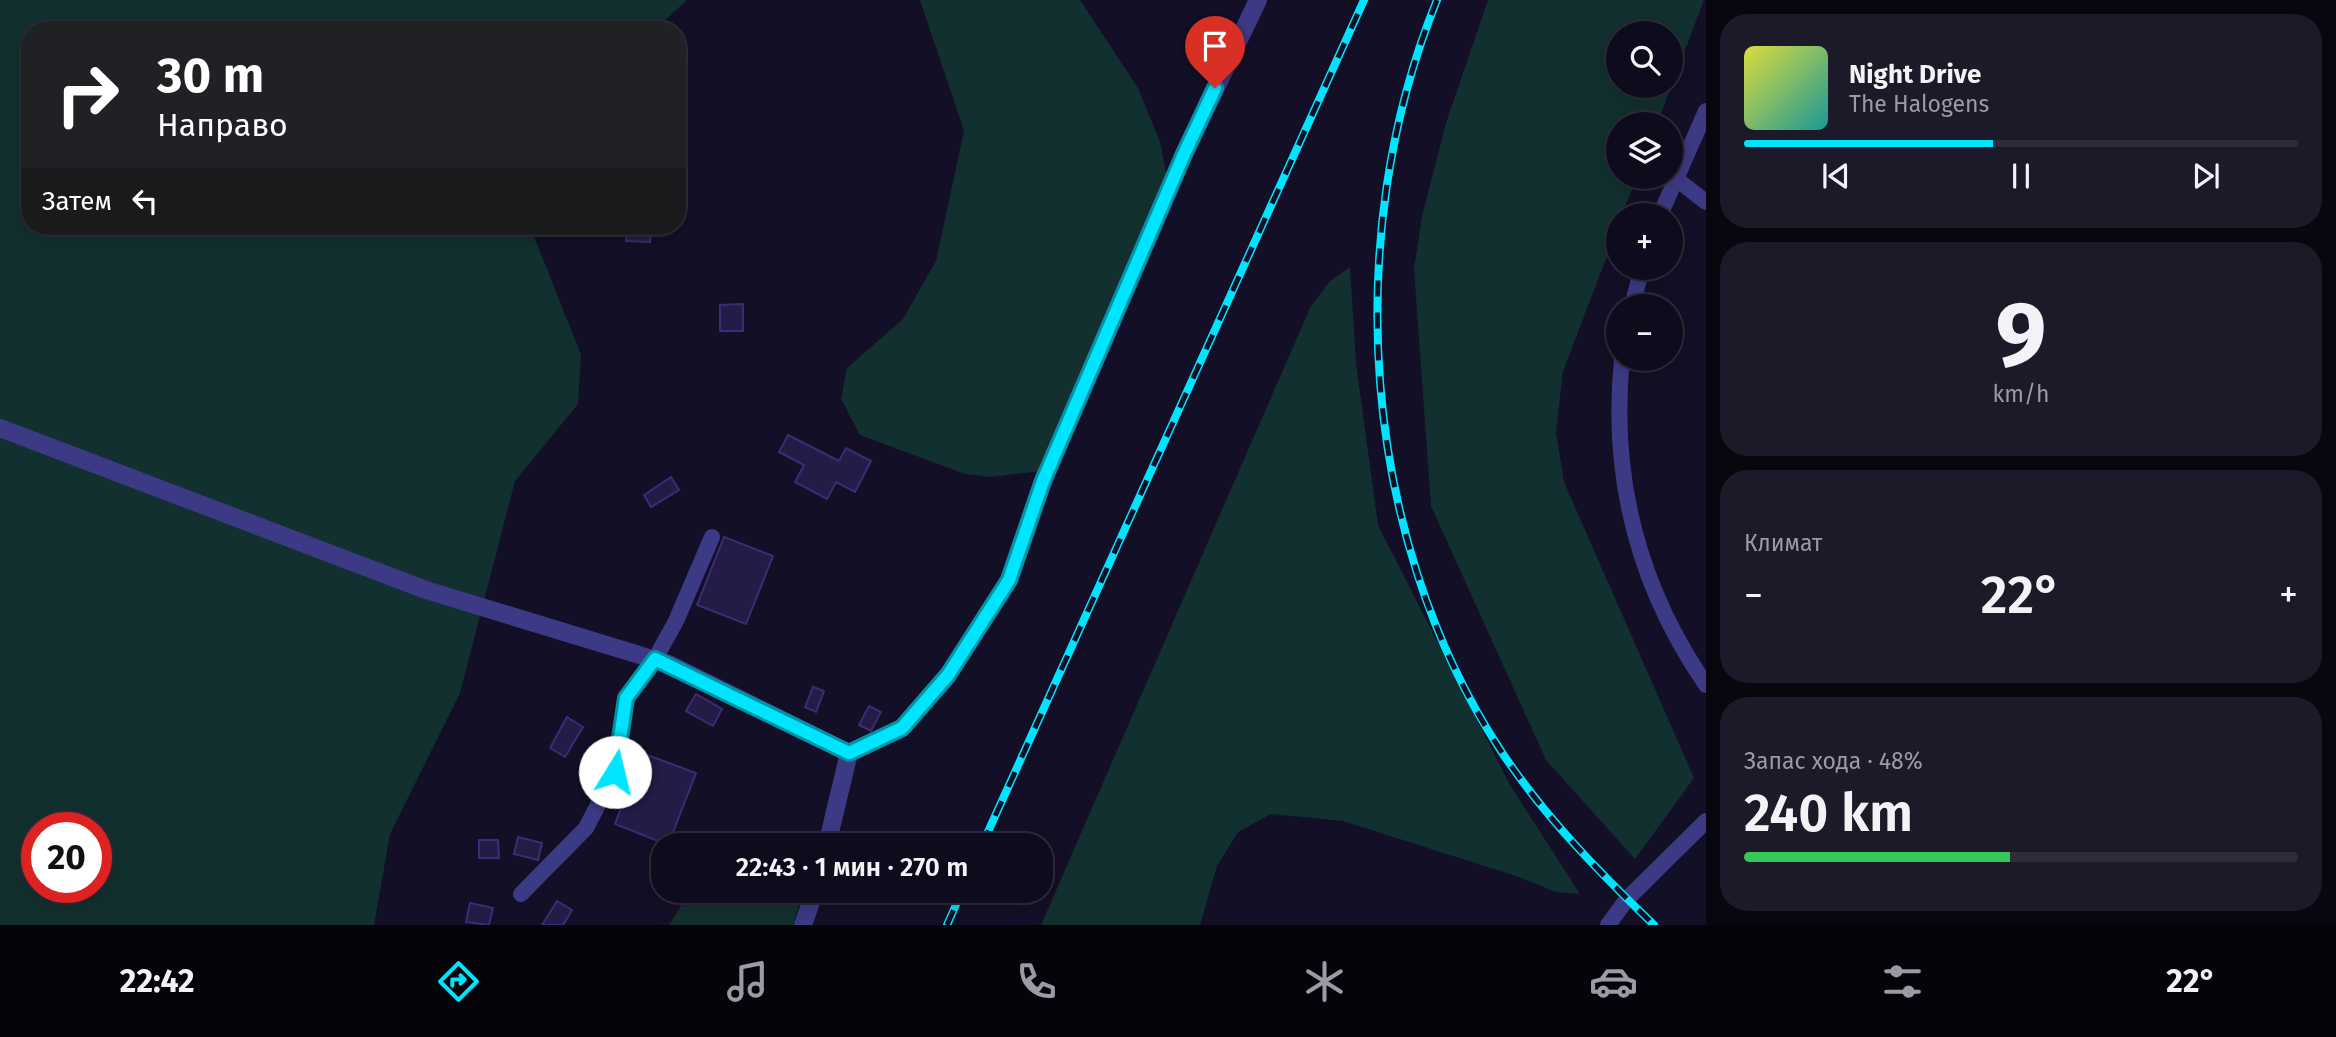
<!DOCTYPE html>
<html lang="ru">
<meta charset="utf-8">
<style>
body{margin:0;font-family:"Fira Sans",sans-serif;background:#1c1929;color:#f1f3f6;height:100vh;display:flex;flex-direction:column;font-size:26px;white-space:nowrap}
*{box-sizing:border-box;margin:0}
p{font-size:23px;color:#9b9ba3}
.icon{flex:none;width:38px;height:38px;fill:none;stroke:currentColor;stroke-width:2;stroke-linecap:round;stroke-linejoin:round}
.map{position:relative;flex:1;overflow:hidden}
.details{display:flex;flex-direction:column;gap:14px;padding:14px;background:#08060f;width:630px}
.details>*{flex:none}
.banner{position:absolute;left:21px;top:21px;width:665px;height:214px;border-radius:28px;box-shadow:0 4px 18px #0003,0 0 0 2px #2e2b3b;background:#202124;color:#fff;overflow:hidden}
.buttons{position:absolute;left:1606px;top:21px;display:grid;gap:14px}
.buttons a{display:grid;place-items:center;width:77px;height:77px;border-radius:50%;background:#0e0b1c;box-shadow:0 4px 18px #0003,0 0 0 2px #2e2b3b;font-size:35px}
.speed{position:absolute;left:21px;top:812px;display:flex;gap:14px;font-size:35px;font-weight:700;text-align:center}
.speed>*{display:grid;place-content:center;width:91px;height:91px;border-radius:50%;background:#0e0b1c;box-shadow:0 4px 18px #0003,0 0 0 2px #2e2b3b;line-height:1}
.speed .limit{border:10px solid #d22;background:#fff;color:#111}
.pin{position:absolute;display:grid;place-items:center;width:60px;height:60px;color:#fff;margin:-72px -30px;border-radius:50% 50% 50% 0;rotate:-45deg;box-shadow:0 0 7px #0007}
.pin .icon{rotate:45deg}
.me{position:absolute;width:77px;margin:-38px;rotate:9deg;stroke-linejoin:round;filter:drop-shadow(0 0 5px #0008)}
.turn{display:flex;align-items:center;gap:24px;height:147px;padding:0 21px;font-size:32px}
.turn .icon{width:91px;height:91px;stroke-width:2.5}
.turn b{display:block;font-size:49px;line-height:60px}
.then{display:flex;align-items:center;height:66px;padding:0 21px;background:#0003;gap:14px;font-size:26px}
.big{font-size:52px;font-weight:600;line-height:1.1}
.details .tile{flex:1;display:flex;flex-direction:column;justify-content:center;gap:10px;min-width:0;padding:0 24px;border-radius:28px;background:#1c1929}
.details .dial{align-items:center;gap:0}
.dial b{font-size:91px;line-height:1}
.song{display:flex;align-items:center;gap:21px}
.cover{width:84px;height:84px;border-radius:10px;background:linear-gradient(135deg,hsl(60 70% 55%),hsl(180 70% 35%))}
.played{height:7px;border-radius:4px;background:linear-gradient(90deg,#00e5ff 45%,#2e2b3b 45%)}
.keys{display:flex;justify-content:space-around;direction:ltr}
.heat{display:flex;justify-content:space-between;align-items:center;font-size:38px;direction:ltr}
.charge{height:10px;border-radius:5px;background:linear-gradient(90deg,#34c759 48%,#2e2b3b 0)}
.trip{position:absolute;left:651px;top:833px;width:402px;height:70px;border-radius:28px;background:#0e0b1c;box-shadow:0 4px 18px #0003,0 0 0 2px #2e2b3b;font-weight:600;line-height:70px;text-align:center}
.menu{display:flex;height:112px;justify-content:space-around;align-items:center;background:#06040b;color:#9b9ba3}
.menu .icon{width:49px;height:49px}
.menu .selected{color:#00e5ff}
.menu b{font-size:32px;color:#f1f3f6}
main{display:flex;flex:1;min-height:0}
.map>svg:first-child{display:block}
.green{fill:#12302f;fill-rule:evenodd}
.building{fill:#241b47;stroke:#3b2d73;stroke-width:2}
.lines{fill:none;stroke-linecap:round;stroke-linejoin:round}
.service{stroke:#3d3a85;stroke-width:16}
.minor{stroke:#3d3a85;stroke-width:18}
.rail-casing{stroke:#00e5ff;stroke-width:8}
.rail{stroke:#130f26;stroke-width:5;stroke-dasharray:16;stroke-linecap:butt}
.route-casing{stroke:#0095a6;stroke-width:18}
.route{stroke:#00e5ff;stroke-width:12}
</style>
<main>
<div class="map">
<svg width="1706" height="925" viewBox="0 0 1706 925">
<rect width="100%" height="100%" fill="#130f26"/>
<!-- green -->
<g class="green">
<path d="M 0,0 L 687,0 L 654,30 L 30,30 L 30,226 L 530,226 L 581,355 L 578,404 L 515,481 L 460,693 L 390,834 L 374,925 L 0,925 ZM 37,828 L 96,828 L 96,887 L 37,887 Z"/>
<polygon points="920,0 1080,0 1138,88 1160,142 1168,183 1052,470 990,477 965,474 860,435 841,399 847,368 903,319 936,261 964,131"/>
<path d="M 1488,0 L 1704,0 L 1657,124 L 1619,124 L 1619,177 L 1637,177 L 1622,215 L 1619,215 L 1619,225 L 1563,371 L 1556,433 L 1564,482 L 1694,778 L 1635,859 L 1546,760 L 1431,506 L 1414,269 L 1422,216 L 1446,123 ZM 1671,33 L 1671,86 L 1619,86 L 1619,33 Z"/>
<polygon points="1350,267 1356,363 1378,525 1510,785 1580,894 1556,892 1516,876 1343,821 1271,814 1238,832 1217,866 1200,925 1041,925 1310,308 1329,282"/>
<polygon points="690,891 804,891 793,925 669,925"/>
</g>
<!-- building -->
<g class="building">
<polygon points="628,226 652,226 650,242 626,241"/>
<polygon points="743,304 743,331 720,331 720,305"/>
<polygon points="788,435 839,461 846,448 871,461 855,492 836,482 827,499 795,482 804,465 779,452"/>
<polygon points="671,477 679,490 651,507 644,495"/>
<polygon points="724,537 773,556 746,624 697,605"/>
<polygon points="813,687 824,691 816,712 805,707"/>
<polygon points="696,694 722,709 713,726 686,711"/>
<polygon points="869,706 881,712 871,731 859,725"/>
<polygon points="567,717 583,727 565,757 550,748"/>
<polygon points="642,753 696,773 668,845 615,824"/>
<polygon points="860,834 882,845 855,845"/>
<polygon points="518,837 542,843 538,860 514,854"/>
<polygon points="479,840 498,840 499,858 479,858"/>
<polygon points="557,901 572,910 563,925 542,925"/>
<polygon points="470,903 493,908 489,925 466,922"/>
</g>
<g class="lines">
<!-- service -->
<g class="service">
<polyline points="1675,178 1706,202"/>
<polyline points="1660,215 1706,111"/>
<polyline points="1632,306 1642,268"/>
<path d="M 1622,359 C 1610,478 1638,586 1706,685"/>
<polyline points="521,894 586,828 615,772 626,698 655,659 676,621 712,537"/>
<polyline points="1608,925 1627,899 1706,821"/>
</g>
<!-- minor -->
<g class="minor">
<polyline points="0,428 426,590 669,664 849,753 827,845"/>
<polyline points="849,753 902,728 948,675 1009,580 1043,481 1184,154 1258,0"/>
<polyline points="803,925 815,891"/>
</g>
<defs>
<g id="rail">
<path d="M 1437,0 C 1341,236 1360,536 1501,751 C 1544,816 1598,871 1654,925"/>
<polyline points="982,845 1364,0"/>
<polyline points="947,925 962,891"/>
</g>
</defs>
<!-- rail casing -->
<use href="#rail" class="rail-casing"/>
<!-- rail -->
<use href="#rail" class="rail"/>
</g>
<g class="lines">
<defs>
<polyline id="route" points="615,772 626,698 655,659 849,753 902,728 948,675 1009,580 1043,481 1184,154 1215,88"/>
</defs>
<!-- route casing -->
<use href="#route" class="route-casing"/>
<!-- route -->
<use href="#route" class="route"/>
</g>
</svg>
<div class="buttons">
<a><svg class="icon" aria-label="search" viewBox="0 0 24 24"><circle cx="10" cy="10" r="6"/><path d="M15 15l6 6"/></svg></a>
<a><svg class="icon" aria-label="layers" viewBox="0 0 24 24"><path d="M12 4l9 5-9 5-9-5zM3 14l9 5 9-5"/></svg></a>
<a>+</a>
<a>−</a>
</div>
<div class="speed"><div class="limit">20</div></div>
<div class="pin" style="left:1215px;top:88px;background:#d93025"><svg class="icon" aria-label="arrive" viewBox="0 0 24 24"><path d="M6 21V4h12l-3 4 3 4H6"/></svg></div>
<svg class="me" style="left:615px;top:772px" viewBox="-20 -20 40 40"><circle r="19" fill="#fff"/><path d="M0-13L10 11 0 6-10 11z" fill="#00e5ff"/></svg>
<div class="trip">22:43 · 1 мин · 270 m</div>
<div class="banner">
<div class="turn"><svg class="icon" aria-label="right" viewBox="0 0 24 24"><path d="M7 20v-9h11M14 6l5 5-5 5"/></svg><div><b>30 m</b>Направо</div></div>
<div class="then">Затем<svg class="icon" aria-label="left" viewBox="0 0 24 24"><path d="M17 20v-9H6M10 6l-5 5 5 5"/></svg></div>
</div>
</div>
<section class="details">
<div class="tile">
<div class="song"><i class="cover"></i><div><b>Night Drive</b><p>The Halogens</p></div></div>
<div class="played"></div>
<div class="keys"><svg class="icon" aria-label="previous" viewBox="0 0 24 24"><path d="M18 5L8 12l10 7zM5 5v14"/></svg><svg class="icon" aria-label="pause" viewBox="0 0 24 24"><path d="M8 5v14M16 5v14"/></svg><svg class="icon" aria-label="next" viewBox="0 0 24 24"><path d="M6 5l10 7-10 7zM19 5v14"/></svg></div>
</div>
<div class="tile dial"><b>9</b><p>km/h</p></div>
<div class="tile"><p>Климат</p>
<div class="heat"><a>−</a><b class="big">22°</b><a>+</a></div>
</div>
<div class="tile"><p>Запас хода · 48%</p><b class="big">240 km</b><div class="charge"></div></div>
</section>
</main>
<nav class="menu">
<b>22:42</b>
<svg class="icon selected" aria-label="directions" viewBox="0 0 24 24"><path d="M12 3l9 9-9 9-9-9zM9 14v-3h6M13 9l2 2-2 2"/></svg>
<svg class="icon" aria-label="music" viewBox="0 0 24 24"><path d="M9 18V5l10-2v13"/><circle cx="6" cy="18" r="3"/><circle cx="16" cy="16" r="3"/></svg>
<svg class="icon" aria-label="phone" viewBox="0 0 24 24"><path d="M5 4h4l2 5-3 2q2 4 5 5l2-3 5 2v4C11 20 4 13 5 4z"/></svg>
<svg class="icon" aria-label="climate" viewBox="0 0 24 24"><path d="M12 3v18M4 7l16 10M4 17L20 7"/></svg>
<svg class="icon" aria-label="car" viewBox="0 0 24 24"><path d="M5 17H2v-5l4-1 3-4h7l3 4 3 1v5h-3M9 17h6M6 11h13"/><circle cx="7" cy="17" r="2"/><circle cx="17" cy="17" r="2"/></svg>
<svg class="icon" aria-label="filters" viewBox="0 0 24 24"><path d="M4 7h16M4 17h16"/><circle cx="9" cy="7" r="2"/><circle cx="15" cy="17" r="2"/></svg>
<b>22°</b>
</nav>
